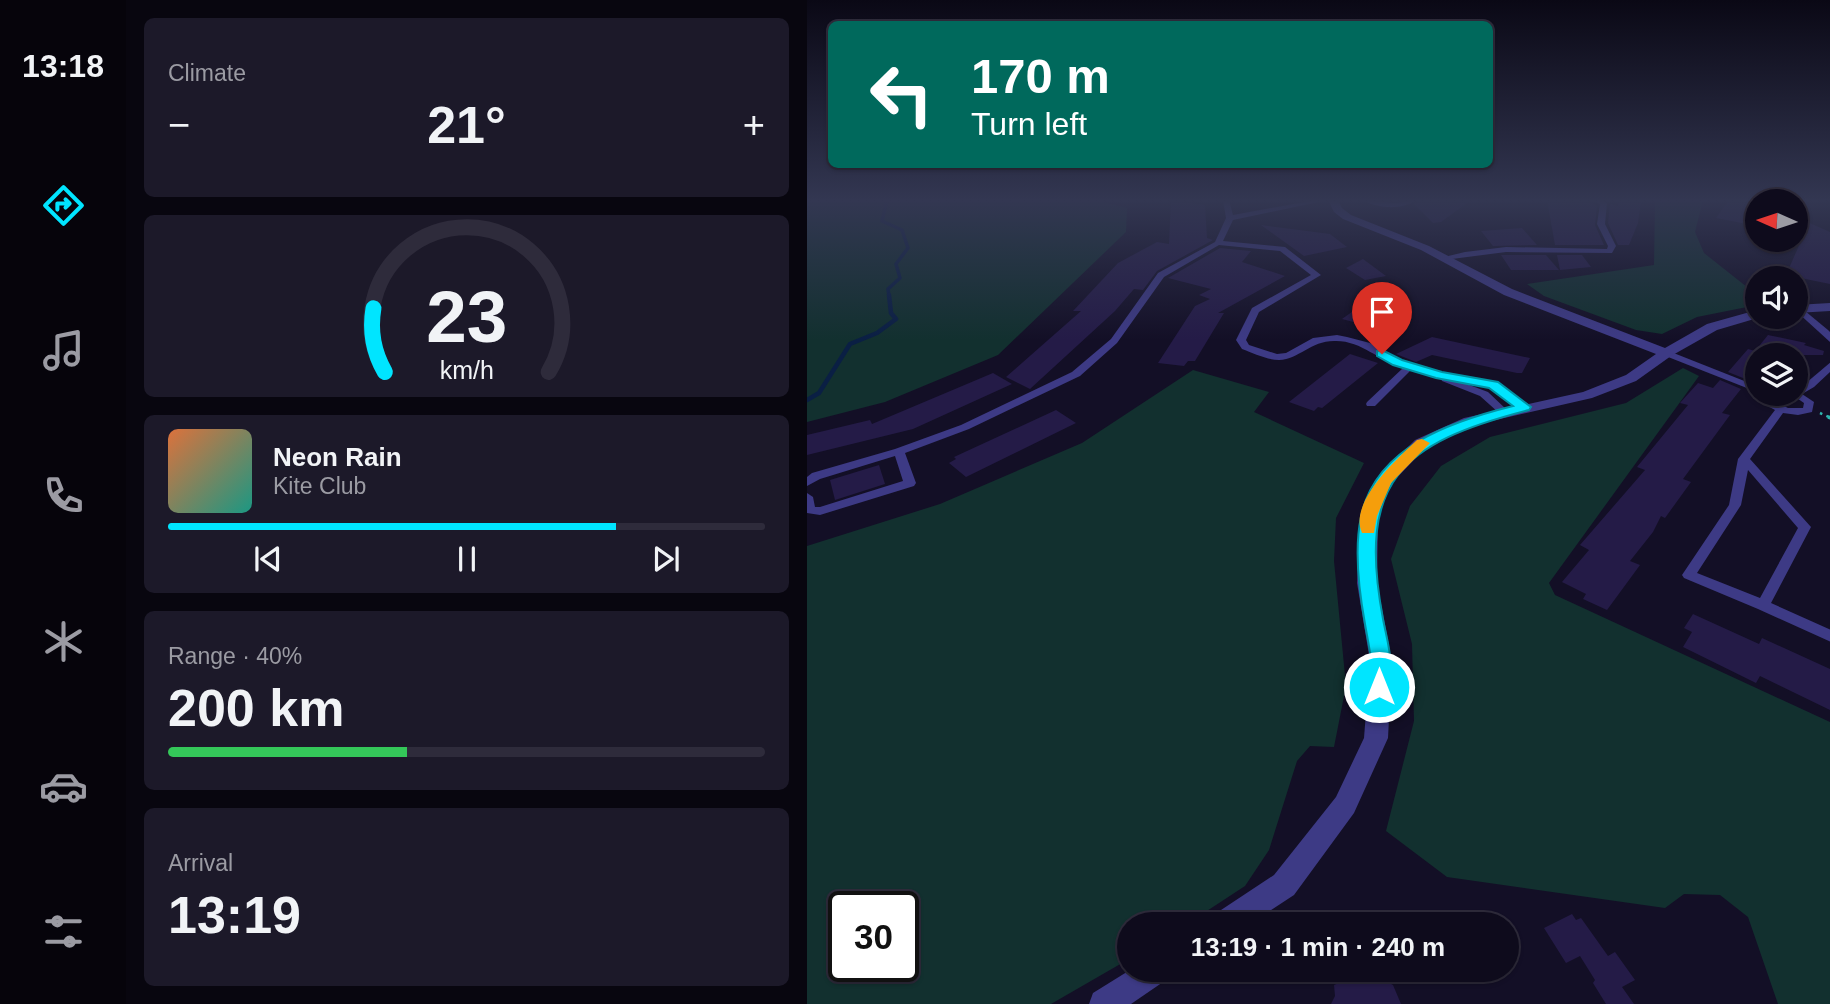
<!DOCTYPE html>
<meta charset="utf-8">
<style>
body{margin:0;font-family:Helvetica,sans-serif;background:#1c1929;color:#f1f3f6;height:100vh;display:flex;flex-direction:column;font-size:26px;white-space:nowrap}
*{box-sizing:border-box;margin:0}
p{font-size:23px;color:#9b9ba3}
.icon{flex:none;width:38px;height:38px;fill:none;stroke:currentColor;stroke-width:2;stroke-linecap:round;stroke-linejoin:round}
.map{position:relative;flex:1;overflow:hidden}
.details{display:flex;flex-direction:column;gap:18px;padding:18px;background:#08060f;width:681px}
.details>*{flex:none}
.top-card{position:absolute;left:21px;top:21px;width:665px;height:147px;border-radius:10px;box-shadow:0 2px 5px #0004,0 0 0 2px #2e2b3b;background:#00695c;color:#fff;overflow:hidden}
.needle{width:46px;rotate:273deg}
.buttons{position:absolute;left:938px;top:189px;display:grid;gap:14px}
.buttons a{display:grid;place-items:center;width:63px;height:63px;border-radius:50%;background:#0e0b1c;box-shadow:0 2px 5px #0004,0 0 0 2px #2e2b3b;font-size:35px}
.speed{position:absolute;left:21px;top:891px;display:flex;gap:14px;font-size:35px;font-weight:700;text-align:center}
.speed>*{display:grid;place-content:center;width:91px;height:91px;border-radius:50%;background:#0e0b1c;box-shadow:0 2px 5px #0004,0 0 0 2px #2e2b3b;line-height:1}
.speed .limit{border:4px solid #111;border-radius:10px;background:#fff;color:#111}
.pin{position:absolute;display:grid;place-items:center;width:60px;height:60px;color:#fff;margin:-72px -30px;border-radius:50% 50% 50% 0;rotate:-45deg;box-shadow:0 0 7px #0007}
.pin .icon{rotate:45deg}
.me{position:absolute;width:77px;margin:-38px;rotate:0deg;stroke-linejoin:round;filter:drop-shadow(0 0 5px #0008)}
.turn{display:flex;align-items:center;gap:24px;height:147px;padding:0 28px;font-size:32px}
.turn .icon{width:91px;height:91px;stroke-width:2.5}
.turn b{display:block;font-size:49px;line-height:60px}
.big{font-size:52px;font-weight:700;line-height:1.1}
.details .card{flex:1;display:flex;flex-direction:column;justify-content:center;gap:10px;min-width:0;padding:0 24px;border-radius:10px;background:#1c1929}
.details .dial{align-items:center;gap:0}
.dial svg{height:182px;overflow:visible;fill:none;stroke:#2e2b3b;stroke-width:7;stroke-linecap:round;text-anchor:middle}
.dial text{fill:#f1f3f6;stroke:none}
.song{display:flex;align-items:center;gap:21px}
.cover{width:84px;height:84px;border-radius:10px;background:linear-gradient(135deg,hsl(20 70% 55%),hsl(170 70% 35%))}
.played{height:7px;border-radius:4px;background:linear-gradient(90deg,#00e5ff 75%,#2e2b3b 75%)}
.keys{display:flex;justify-content:space-around;direction:ltr}
.heat{display:flex;justify-content:space-between;align-items:center;font-size:38px;direction:ltr}
.charge{height:10px;border-radius:5px;background:linear-gradient(90deg,#34c759 40%,#2e2b3b 0)}
.trip{position:absolute;left:310px;top:912px;width:402px;height:70px;border-radius:35px;background:#0e0b1c;box-shadow:0 2px 5px #0004,0 0 0 2px #2e2b3b;font-weight:700;line-height:70px;text-align:center}
main{display:flex;flex:1;min-height:0}
.menu{display:flex;flex-direction:column;width:126px;justify-content:space-around;align-items:center;background:#06040b;color:#9b9ba3}
.menu .icon{width:49px;height:49px}
.menu .active{color:#00e5ff}
.menu b{font-size:32px;color:#f1f3f6}
.map>svg:first-child{display:block}
.green{fill:#12302f;fill-rule:evenodd}
.lines{fill:none;stroke-linecap:round;stroke-linejoin:round}
.stream-far1{stroke:#0a1f44;stroke-width:3.5}
.stream{stroke:#0a1f44;stroke-width:4.5}
.building{fill:#241b47}
.path-far1{stroke:#2fb8b0;stroke-width:2.5;stroke-dasharray:2.5 4.5;stroke-linecap:butt}
.path{stroke:#2fb8b0;stroke-width:3.5;stroke-dasharray:3.5 5;stroke-linecap:butt}
.service{fill:#3d3a85;fill-rule:evenodd}
.minor{fill:#3d3a85;fill-rule:evenodd}
.route{fill:#00e5ff;stroke:#0095a6;stroke-width:2}
.slow{fill:#f59e0b}
</style>
<main>
<nav class="menu">
<b>13:18</b>
<svg class="icon active" aria-label="directions" viewBox="0 0 24 24"><path d="M12 3l9 9-9 9-9-9zM9 14v-3h6M13 9l2 2-2 2"/></svg>
<svg class="icon" aria-label="music" viewBox="0 0 24 24"><path d="M9 18V5l10-2v13"/><circle cx="6" cy="18" r="3"/><circle cx="16" cy="16" r="3"/></svg>
<svg class="icon" aria-label="phone" viewBox="0 0 24 24"><path d="M5 4h4l2 5-3 2q2 4 5 5l2-3 5 2v4C11 20 4 13 5 4z"/></svg>
<svg class="icon" aria-label="climate" viewBox="0 0 24 24"><path d="M12 3v18M4 7l16 10M4 17L20 7"/></svg>
<svg class="icon" aria-label="car" viewBox="0 0 24 24"><path d="M5 17H2v-5l4-1 3-4h7l3 4 3 1v5h-3M9 17h6M6 11h13"/><circle cx="7" cy="17" r="2"/><circle cx="17" cy="17" r="2"/></svg>
<svg class="icon" aria-label="filters" viewBox="0 0 24 24"><path d="M4 7h16M4 17h16"/><circle cx="9" cy="7" r="2"/><circle cx="15" cy="17" r="2"/></svg>
</nav>
<section class="details">
<div class="card"><p>Climate</p>
<div class="heat"><a>−</a><b class="big">21°</b><a>+</a></div>
</div>
<div class="card dial"><svg viewBox="0 0 100 80">
<path d="M14 69A42 42 0 1 1 86 69"/>
<path d="M14 69A42 42 0 0 1 9 41" stroke="#00e5ff"/>
<text x="50" y="56" font-size="32" font-weight="700">23</text>
<text x="50" y="72" font-size="11">km/h</text>
</svg></div>
<div class="card">
<div class="song"><i class="cover"></i><div><b>Neon Rain</b><p>Kite Club</p></div></div>
<div class="played"></div>
<div class="keys"><svg class="icon" aria-label="previous" viewBox="0 0 24 24"><path d="M18 5L8 12l10 7zM5 5v14"/></svg><svg class="icon" aria-label="pause" viewBox="0 0 24 24"><path d="M8 5v14M16 5v14"/></svg><svg class="icon" aria-label="next" viewBox="0 0 24 24"><path d="M6 5l10 7-10 7zM19 5v14"/></svg></div>
</div>
<div class="card"><p>Range · 40%</p><b class="big">200 km</b><div class="charge"></div></div>
<div class="card"><p>Arrival</p><b class="big">13:19</b></div>
</section>
<div class="map">
<svg width="1024" height="1004" viewBox="0 0 1024 1004">
<rect width="100%" height="100%" fill="#130f26"/>
<!-- green -->
<g class="green">
<polygon points="0,200 288,200 320,208 319,232 191,355 78,402 0,422"/>
<polygon points="846,200 896,200 888,232 897,253 950,295 950,305 890,317 855,334 829,330 737,296 720,284 847,265 848,201"/>
<polygon points="876,368 892,376 742,583 748,595 1023,722 1023,1004 971,1004 941,917 913,895 877,894 858,908 640,877 579,831 607,721 605,644 584,559 603,506 634,466 683,437 819,403"/>
<path d="M 386,370 L 462,392 L 447,412 L 557,463 L 529,518 L 527,561 L 539,686 L 527,747 L 503,746 L 490,761 L 462,850 L 438,886 L 380,924 L 322,924 L 322,959 L 244,1004 L 0,1004 L 0,546 L 133,504 L 275,443 ZM 96,906 L 96,966 L 37,966 L 37,906 Z"/>
</g>
<g class="lines">
<!-- stream-far1 -->
<polyline class="stream-far1" points="80,200 75,221 95,230 101,248 89,264 93,278 81,289 82,297"/>
<!-- stream -->
<polyline class="stream" points="0,400 12,393 43,344 70,333 89,319 84,313 82,295"/>
</g>
<!-- building -->
<g class="building">
<polygon points="364,200 398,205 400,238 406,240 350,271 336,290 327,289 308,311 223,389 199,377 274,311 266,311 311,263 350,242 362,244"/>
<polygon points="611,200 664,200 634,222 626,223 607,204"/>
<polygon points="740,200 779,200 790,206 788,225 797,245 748,245"/>
<polygon points="812,200 834,201 831,223 822,245 811,245 801,223 803,204 811,206"/>
<polygon points="922,200 950,200 950,226 909,218"/>
<polygon points="989,217 1023,232 1023,284 979,275 994,241 989,239"/>
<polygon points="454,225 523,234 540,247 497,256"/>
<polygon points="715,228 730,245 686,246 674,231"/>
<polygon points="413,248 444,251 435,262 478,276 411,313 417,313 388,361 381,361 377,366 351,363 388,306 403,299 392,295 404,289 361,278"/>
<polygon points="694,255 739,255 752,270 704,270"/>
<polygon points="750,255 775,255 784,267 753,270"/>
<polygon points="556,259 579,276 558,280 539,268"/>
<polygon points="549,309 552,309 604,322 569,328 535,319"/>
<polygon points="961,335 999,343 997,345 1017,351 1016,355 950,355 950,377 945,375 941,380 921,372 941,349 948,351"/>
<polygon points="625,337 723,358 715,373 710,373 625,355 609,362 589,354"/>
<polygon points="543,354 571,363 515,408 511,407 507,411 482,402"/>
<polygon points="186,373 205,384 106,429 0,455 0,435 63,420 65,424"/>
<polygon points="913,380 934,389 915,413 923,415 876,479 884,482 858,518 854,516 846,532 823,561 833,565 800,610 776,599 779,594 755,582 782,550 773,545 838,470 830,467 881,405 873,403 891,383 906,388"/>
<polygon points="249,410 269,423 159,477 142,463 149,459 147,457"/>
<polygon points="72,465 78,484 28,500 23,480"/>
<polygon points="886,614 952,644 955,638 1023,669 1023,710 953,676 949,683 876,647 885,632 877,628"/>
<polygon points="765,914 769,920 774,918 801,956 808,952 828,980 815,987 827,1004 799,1004 786,983 788,980 773,956 759,963 737,928"/>
<polygon points="555,973 558,979 567,975 586,985 594,1004 524,1004 528,996 527,985"/>
</g>
<g class="lines">
<!-- path-far1 -->
<polyline class="path-far1" points="1013,413 1024,418"/>
<!-- path -->
<polyline class="path" points="1021,417 1024,418"/>
<!-- service -->
<g class="service">
<path d="M 416,200 L 422,200 L 426,215 L 508,200 L 521,200 L 426,220 L 416,241 L 478,247 L 514,275 L 452,312 L 439,340 L 442,345 L 470,354 L 479,353 L 506,338 L 530,335 L 540,337 L 563,343 L 593,361 L 634,372 L 690,383 L 722,407 L 717,410 L 713,409 L 683,387 L 657,383 L 681,392 L 701,411 L 700,413 L 692,413 L 673,396 L 635,381 L 634,378 L 604,370 L 568,406 L 560,406 L 559,404 L 560,402 L 596,368 C 572,361 555,341 529,341 C 504,340 493,359 472,360 C 460,360 446,353 435,349 L 429,340 L 445,308 L 504,275 L 473,251 L 412,245 L 357,277 L 310,343 L 273,376 L 162,429 L 98,453 L 109,483 L 107,486 L 13,515 L 0,513 L 0,493 L 6,497 L 8,507 L 13,507 L 96,481 L 88,456 L 13,479 L 0,486 L 0,477 L 5,473 L 88,449 L 154,425 L 265,372 L 304,339 L 351,273 L 408,242 L 419,218 Z"/>
<path d="M 555,200 L 588,203 L 609,200 C 594,211 570,208 555,200 Z"/>
<polygon points="785,200 794,200 800,203 798,224 809,246 805,253 699,252 637,260 633,258 658,252 699,247 800,249 801,246 790,224 793,204"/>
<polygon points="992,306 1021,330 1024,333 1024,343 989,311 989,307"/>
<polygon points="859,350 950,386 950,392 856,355 856,351"/>
<path d="M 1024,362 L 1024,371 L 1007,387 L 995,394 L 1007,402 L 1005,412 L 991,415 L 976,413 L 943,459 L 1004,527 L 964,603 L 1024,630 L 1024,642 L 951,609 L 877,578 L 875,575 L 922,505 L 931,459 L 968,410 L 957,404 L 956,394 L 966,394 L 966,401 L 981,408 L 996,408 L 997,403 L 984,394 L 989,394 L 989,389 L 999,383 ZM 941,470 L 991,528 L 953,598 L 890,573 L 934,505 Z"/>
</g>
<!-- minor -->
<g class="minor">
<polygon points="521,200 531,200 535,208 544,215 622,246 705,289 858,348 900,324 950,310 950,317 954,317 910,330 864,356 829,381 785,398 667,425 620,446 585,483 571,516 570,583 585,661 581,738 547,813 487,895 443,924 404,924 408,914 467,875 529,797 557,738 563,661 550,583 553,516 571,477 608,440 657,418 776,392 819,375 849,354 697,295 614,250 536,219 527,212"/>
<polygon points="1024,303 1024,311 989,313 989,305"/>
<polygon points="323,970 364,970 359,980 324,1004 282,1004 286,993"/>
</g>
</g>
<!-- sky -->
<linearGradient id="sky" x2="0" y2="1"><stop stop-color="#0a0815"/><stop offset="0.59" stop-color="#333752"/><stop offset="1" stop-color="#333752" stop-opacity="0"/></linearGradient>
<rect width="1024" height="340" fill="url(#sky)"/>
<!-- route -->
<path class="route" d="M 575,350 L 595,360 L 635,372 L 691,382 L 724,407 L 722,410 C 593,443 550,481 576,619 C 580,641 590,671 579,692 L 572,695 L 565,692 C 560,682 564,672 564,661 C 563,649 560,636 558,624 C 552,591 547,549 554,517 C 568,446 646,421 706,406 L 682,388 L 629,378 L 586,365 L 570,356 L 570,351 Z"/>
<!-- slow -->
<path class="slow" d="M 615,439 L 623,443 L 584,483 L 570,516 L 567,533 L 555,533 C 541,502 591,458 610,440 Z"/>
</svg>
<div class="buttons">
<a><svg class="needle" viewBox="-14 -14 28 28"><path d="M0-13l5 13h-10z" fill="#e53935"/><path d="M0 13l5-13h-10z" fill="#9b9ba3"/></svg></a>
<a><svg class="icon" aria-label="sound" viewBox="0 0 24 24"><path d="M4 9h4l5-4v14l-5-4H4zM17 9q2 3 0 6"/></svg></a>
<a><svg class="icon" aria-label="layers" viewBox="0 0 24 24"><path d="M12 4l9 5-9 5-9-5zM3 14l9 5 9-5"/></svg></a>
</div>
<div class="speed"><div class="limit">30</div></div>
<div class="pin" style="left:575px;top:354px;background:#d93025"><svg class="icon" aria-label="arrive" viewBox="0 0 24 24"><path d="M6 21V4h12l-3 4 3 4H6"/></svg></div>
<svg class="me" style="left:572px;top:687px" viewBox="-20 -20 40 40"><circle r="17" fill="#00e5ff" stroke="#fff" stroke-width="3"/><path d="M0-11L8 9 0 5-8 9z" fill="#fff"/></svg>
<div class="trip">13:19 · 1 min · 240 m</div>
<div class="top-card">
<div class="turn"><svg class="icon" aria-label="left" viewBox="0 0 24 24"><path d="M17 20v-9H6M10 6l-5 5 5 5"/></svg><div><b>170 m</b>Turn left</div></div>
</div>
</div>
</main>
